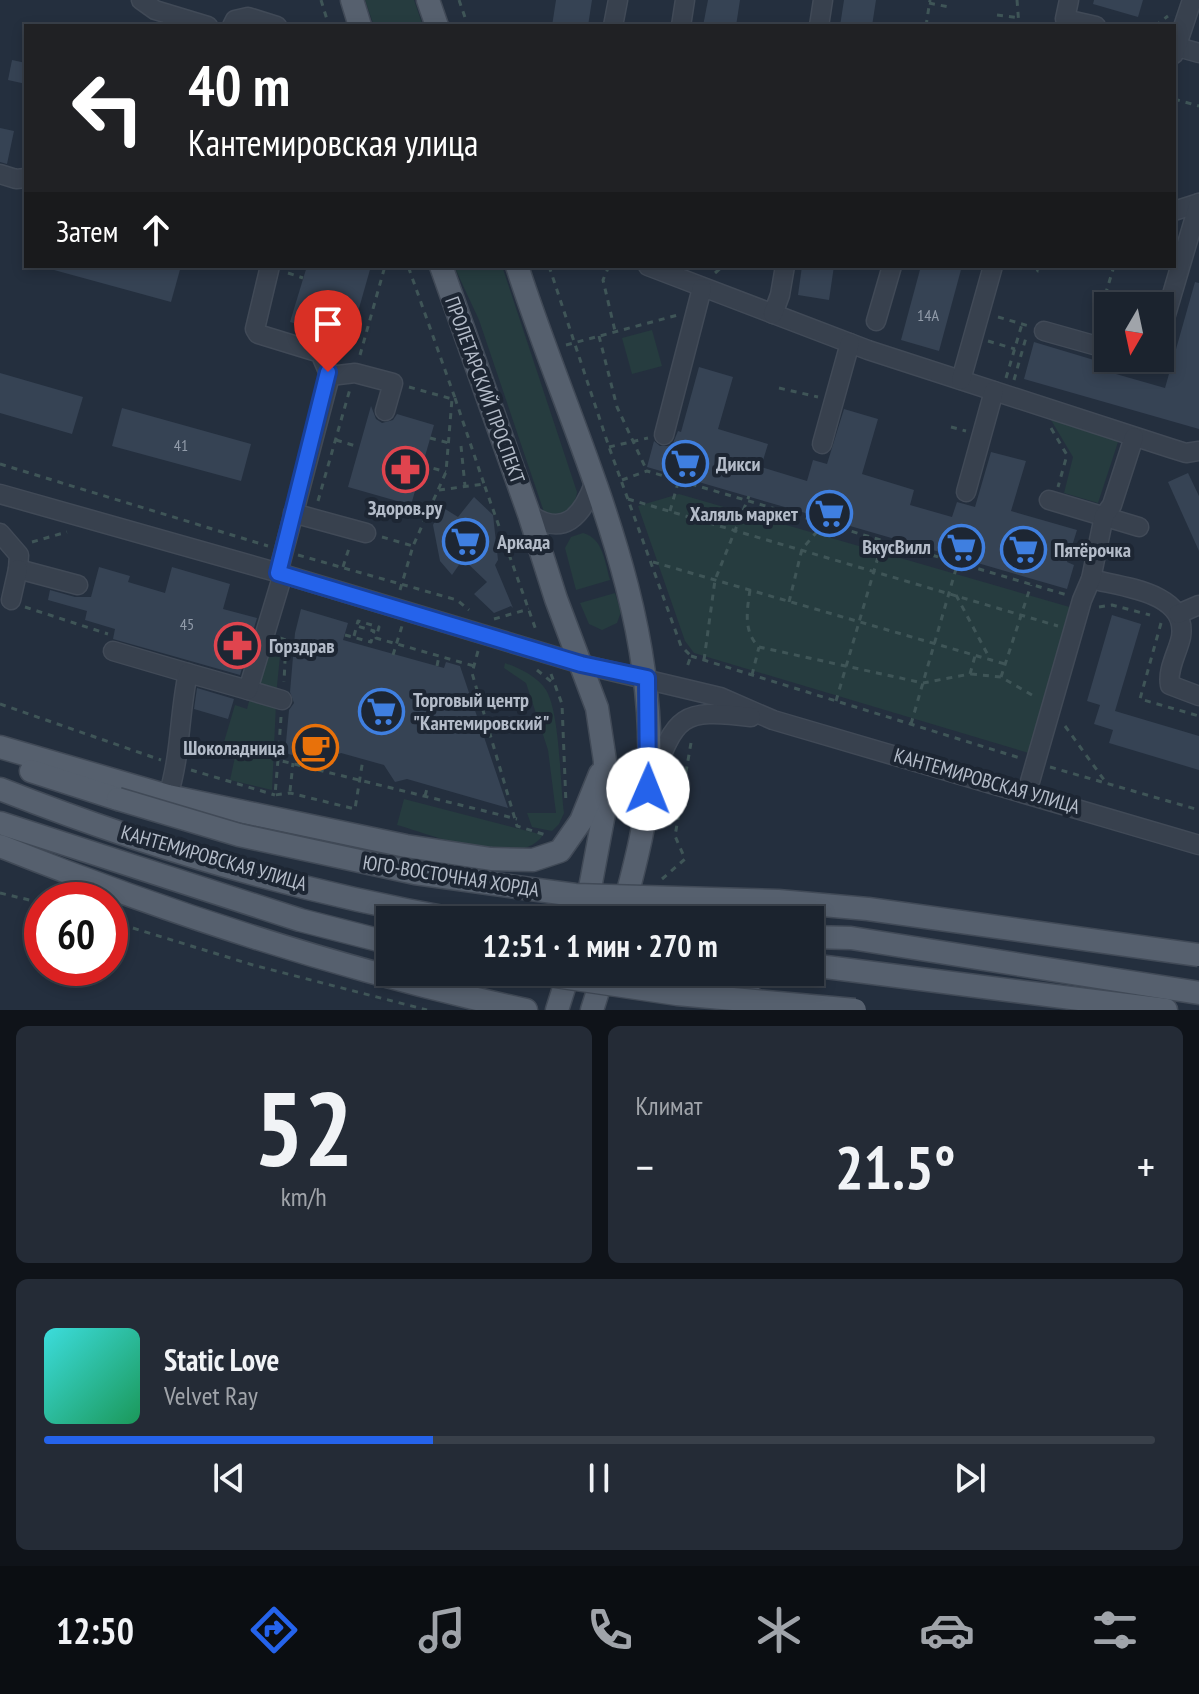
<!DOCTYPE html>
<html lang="ru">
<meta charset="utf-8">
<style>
body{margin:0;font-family:"PT Sans Narrow",sans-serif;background:#242b36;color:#f1f3f6;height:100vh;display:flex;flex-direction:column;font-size:30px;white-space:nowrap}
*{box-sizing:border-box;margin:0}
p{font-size:26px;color:#a0a4aa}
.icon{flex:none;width:44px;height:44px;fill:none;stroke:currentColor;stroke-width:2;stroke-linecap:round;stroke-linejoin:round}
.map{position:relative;height:1010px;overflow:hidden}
.side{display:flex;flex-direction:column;gap:16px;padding:16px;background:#0f1319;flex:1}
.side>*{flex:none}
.banner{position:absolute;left:24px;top:24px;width:1152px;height:244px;border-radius:0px;box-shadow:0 4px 12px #0003,0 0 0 2px #39404a;background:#202124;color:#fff;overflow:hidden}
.needle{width:52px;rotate:189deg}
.controls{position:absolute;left:1094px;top:292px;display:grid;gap:16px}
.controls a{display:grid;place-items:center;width:80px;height:80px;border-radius:0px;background:#1b232e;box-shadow:0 4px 12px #0003,0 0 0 2px #39404a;font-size:40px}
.speed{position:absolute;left:24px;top:882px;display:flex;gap:16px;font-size:40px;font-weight:700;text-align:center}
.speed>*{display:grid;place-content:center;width:104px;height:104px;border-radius:50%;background:#1b232e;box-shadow:0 4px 12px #0003,0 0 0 2px #39404a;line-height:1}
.speed .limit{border:12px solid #d22;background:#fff;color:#111}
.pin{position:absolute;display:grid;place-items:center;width:68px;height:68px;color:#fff;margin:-82px -34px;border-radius:50% 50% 50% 0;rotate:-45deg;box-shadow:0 0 8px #0007}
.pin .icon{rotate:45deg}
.me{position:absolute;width:88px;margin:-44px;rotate:1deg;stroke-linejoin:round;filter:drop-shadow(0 0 6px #0008)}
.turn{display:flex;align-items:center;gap:28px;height:168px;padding:0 32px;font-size:36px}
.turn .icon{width:104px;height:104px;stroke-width:2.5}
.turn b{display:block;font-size:56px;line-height:68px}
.then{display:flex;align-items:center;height:76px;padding:0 32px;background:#0003;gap:16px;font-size:30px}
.big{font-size:60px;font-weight:600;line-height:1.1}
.side .card{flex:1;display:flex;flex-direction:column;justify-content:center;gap:12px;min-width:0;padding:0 28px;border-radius:12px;background:#242b36}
.side .dial{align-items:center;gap:0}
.dial b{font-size:104px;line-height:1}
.song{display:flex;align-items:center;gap:24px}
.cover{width:96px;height:96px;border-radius:12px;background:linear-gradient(135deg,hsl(180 70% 55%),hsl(150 70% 35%))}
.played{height:8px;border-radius:4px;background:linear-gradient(90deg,#2563eb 35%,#39404a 35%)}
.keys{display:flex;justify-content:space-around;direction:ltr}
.heat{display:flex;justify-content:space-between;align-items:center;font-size:44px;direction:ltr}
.side .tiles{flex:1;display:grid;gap:16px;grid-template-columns:1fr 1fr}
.card:last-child{grid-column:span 2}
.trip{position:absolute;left:376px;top:906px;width:448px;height:80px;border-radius:0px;background:#1b232e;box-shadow:0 4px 12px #0003,0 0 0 2px #39404a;font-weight:600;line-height:80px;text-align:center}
.dock{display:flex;height:128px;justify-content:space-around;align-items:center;background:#0b0e12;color:#a0a4aa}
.dock .icon{width:56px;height:56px}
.dock .active{color:#2563eb}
.dock b{font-size:36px;color:#f1f3f6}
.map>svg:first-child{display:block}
.green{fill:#263c3f}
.building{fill:#364354}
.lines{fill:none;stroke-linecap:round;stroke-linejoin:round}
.minor-casing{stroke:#414a57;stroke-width:21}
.major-casing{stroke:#414a57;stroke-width:25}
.path{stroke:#3f5557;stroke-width:3;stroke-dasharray:6 6;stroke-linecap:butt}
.minor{stroke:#38414e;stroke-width:18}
.major{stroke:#56606e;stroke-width:22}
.major-bridge-casing{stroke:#414a57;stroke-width:25;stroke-linecap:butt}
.major-bridge{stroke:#56606e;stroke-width:22}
.route-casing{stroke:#184099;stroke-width:20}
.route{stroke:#2563eb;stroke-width:14}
.labels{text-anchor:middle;stroke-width:8;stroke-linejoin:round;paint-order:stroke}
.number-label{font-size:16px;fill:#929caa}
.street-label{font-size:20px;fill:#b4bcc9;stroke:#1d2633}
.poi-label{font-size:20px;font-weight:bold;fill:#b4bcc9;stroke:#1d2633;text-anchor:start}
</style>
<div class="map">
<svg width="1199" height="1010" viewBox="0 0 1199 1010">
<rect width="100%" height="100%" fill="#242f3e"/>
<!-- green -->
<g class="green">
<polygon points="365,0 414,0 423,26 374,26"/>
<path d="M 454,266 L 502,266 L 577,492 C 574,513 563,519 544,512 L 479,320 Z"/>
<polygon points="652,330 662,366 632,374 622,338"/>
<polygon points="1048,415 1119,439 1098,503 1064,493 1073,457"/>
<polygon points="679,494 1073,608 1032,754 694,653 685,641 638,506"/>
<path d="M 583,533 C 603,538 605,562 610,580 L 576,590 L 565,548 L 571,537 Z"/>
<polygon points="615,593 621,612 617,623 602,630 589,624 580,603"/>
<polygon points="268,641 281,646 276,696 254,684"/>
<path d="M 505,663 C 519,668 538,677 546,690 C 560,713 560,784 564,813 L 559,824 L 552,831 L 532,827 L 527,813 L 556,813 L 548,750 L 526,683 L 504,668 Z"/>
<polygon points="251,694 276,704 272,790 230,780 235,757 221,752 235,705 247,709"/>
<path d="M 404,799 L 543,835 C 520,871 430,834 397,825 Z"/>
</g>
<!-- building -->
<g class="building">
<polygon points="556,0 592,0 588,26 552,26"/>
<polygon points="708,0 740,0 736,26 703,26"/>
<polygon points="844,0 876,0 872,26 840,26"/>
<polygon points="1094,0 1143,0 1138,17 1093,4"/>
<polygon points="12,60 26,63 26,84 8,80"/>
<polygon points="0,128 14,131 7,164 0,162"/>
<polygon points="54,266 181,266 171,302 54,270"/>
<polygon points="307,266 371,266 350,340 290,322"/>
<polygon points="802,266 834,266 829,300 798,295"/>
<polygon points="921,266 962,266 939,351 901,340"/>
<polygon points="1195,282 1199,283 1199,429 1024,379 1034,342 1104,363 1102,370 1165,388"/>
<polygon points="699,367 733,377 718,429 768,444 761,467 807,481 813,460 827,464 844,409 878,419 862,474 914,490 910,505 952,517 957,502 975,507 991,452 1026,461 1011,511 1077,530 1067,562 1074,565 1067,589 647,467 654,441 660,446 668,446 673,443 678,431 681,432"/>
<polygon points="0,373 83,397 72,434 0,413"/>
<polygon points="371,406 376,419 382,423 393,420 397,414 434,425 411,505 348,487"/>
<polygon points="122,408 251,444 241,481 112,446"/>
<polygon points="1188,473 1199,496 1199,551 1168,482"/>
<polygon points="474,497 493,515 498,560 495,565 513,608 511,606 494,613 474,594 487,582 463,559 452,575 440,561 433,525 442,507 458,517"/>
<polygon points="99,567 130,576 128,582 165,593 172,567 230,584 223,609 257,618 240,675 113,639 115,629 85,620 87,611 48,600 50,590 75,597 91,597"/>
<polygon points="301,609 348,623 343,640 444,668 446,662 460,666 508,808 407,779 395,782 384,765 341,753 318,762 285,753 289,710 294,703 290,692 295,633"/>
<polygon points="1112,615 1141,624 1115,711 1199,736 1199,770 1109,743 1113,730 1094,724 1100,705 1087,701"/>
<polygon points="197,688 234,699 228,719 194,709"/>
</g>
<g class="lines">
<defs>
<g id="minor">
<polyline points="141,0 155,10 208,26"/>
<polyline points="1069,0 1065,19 1096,26"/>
<polyline points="232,26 235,20 248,17 277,26"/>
<polyline points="613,26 618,0"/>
<polyline points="681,26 685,0"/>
<polyline points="819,26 823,0"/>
<polyline points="1174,46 1199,53"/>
<polyline points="1174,54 1192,0"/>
<polyline points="0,174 16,179 26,178"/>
<polyline points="1174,211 1199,203"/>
<polyline points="270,266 255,329 258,334 320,353 330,376"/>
<polyline points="648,266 868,350 1170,448 1186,453 1199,451"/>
<polyline points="773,314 780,295 785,266"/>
<polyline points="876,321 892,266"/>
<polyline points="1044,331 1108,349"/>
<polyline points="1160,335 1199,203"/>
<polyline points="1140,358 1141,358"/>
<polyline points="961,380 993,266"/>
<polyline points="664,435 702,288"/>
<polyline points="822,444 850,343"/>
<polyline points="966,492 994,391"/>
<polyline points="0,494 283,574 581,664 720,697 773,720 1199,845"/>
<polyline points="1049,500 1139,527"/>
<polyline points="293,513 366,533"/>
<path d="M 529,514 C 564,538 582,516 594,484"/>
<polyline points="0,533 19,555 18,569 78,585"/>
<polyline points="278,573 330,376 355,373 393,383 385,411"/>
<path d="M 1091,579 C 1122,587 1188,592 1181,637 C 1178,652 1167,669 1170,685 L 1199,696"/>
<polyline points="11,600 18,569"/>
<polyline points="1178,614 1199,605"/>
<polyline points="113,651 188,673"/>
<polyline points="248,690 282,700"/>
<path d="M 652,780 C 676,716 680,708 751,717"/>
<polyline points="1027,792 1082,600 1091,579 1104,516 1112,505 1134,437"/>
<path d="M 168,796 C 181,755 179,714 188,673 L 248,690 L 283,574"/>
</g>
<g id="major">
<polyline points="352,0 360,26"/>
<polyline points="428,0 437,26"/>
<polyline points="441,266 529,514 556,599 597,708 605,761 605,808 584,920"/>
<path d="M 517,266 C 572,437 662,604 648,789 C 645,833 631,877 621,920"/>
<polyline points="0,747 168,796 406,846 491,859 533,860 560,851 581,821 600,774"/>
<polyline points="31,771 118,799"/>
<path d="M 0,789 C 147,847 304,893 459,920"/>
<polyline points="0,823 300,920 390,943"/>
<path d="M 0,846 C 168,913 349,972 526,1010"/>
<polyline points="810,937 851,938 1199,993"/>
<polyline points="810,965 1166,1010"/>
<polyline points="557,1010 569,972"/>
<polyline points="592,1010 604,972"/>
<polyline points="747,1010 746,994 752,972"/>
</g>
</defs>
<!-- minor casing -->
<use href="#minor" class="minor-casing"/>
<!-- major casing -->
<use href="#major" class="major-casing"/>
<!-- path -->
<g class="path">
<polyline points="321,0 329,26"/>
<polyline points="459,0 468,26"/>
<polyline points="1017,0 1019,26"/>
<polyline points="929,3 949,7"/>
<polyline points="997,15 1020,18"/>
<polyline points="926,26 930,0"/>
<polyline points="1155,26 1168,16"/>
<polyline points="1174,82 1178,71"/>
<polyline points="1174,99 1199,106"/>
<polyline points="549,266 609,447 681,646 691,656 687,667"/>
<polyline points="609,266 603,280 615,331"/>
<polyline points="1035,266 1038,271 1048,266"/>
<polyline points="288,273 303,278"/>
<polyline points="715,273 723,266"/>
<polyline points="998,317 1029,326"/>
<polyline points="1095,329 1114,266"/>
<polyline points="599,336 617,407 647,471"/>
<polyline points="988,341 1015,349"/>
<polyline points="566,345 678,315"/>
<polyline points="360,355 385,266"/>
<polyline points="1006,378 1022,324"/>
<polyline points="1014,380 1027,334"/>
<polyline points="409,387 452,399"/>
<polyline points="779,388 818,397"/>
<polyline points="455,398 484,484"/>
<polyline points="951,427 966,431"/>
<polyline points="1051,428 1067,455 1058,487"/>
<polyline points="430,438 449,443"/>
<polyline points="336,440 359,447"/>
<polyline points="461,446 465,486"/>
<polyline points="609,447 648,438"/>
<polyline points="0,464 268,546"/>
<polyline points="422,465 446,472"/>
<polyline points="622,480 647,471 1067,595"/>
<polyline points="439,490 484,484 537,633"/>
<polyline points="628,499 1058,626"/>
<polyline points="318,501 350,389"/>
<polyline points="670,511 680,476"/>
<polyline points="382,537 413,546"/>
<polyline points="32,542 67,532"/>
<polyline points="298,555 457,600 469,610"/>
<polyline points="653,562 1005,664"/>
<polyline points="343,567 350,545"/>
<polyline points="400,590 413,546 446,472 452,399 455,398 408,266"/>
<path d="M 750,590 C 747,610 743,632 759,647 L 923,683 L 970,674 L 975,656"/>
<polyline points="956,595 990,659"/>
<polyline points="789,602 802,549 828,519"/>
<polyline points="25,607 108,634"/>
<polyline points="1099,607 1112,605 1150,615"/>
<polyline points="494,619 529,609"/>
<polyline points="1161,623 1140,699 1199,716"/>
<polyline points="345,635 371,642 374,631 357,626"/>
<polyline points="354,636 358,621 379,627 376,638 474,666"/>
<polyline points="280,638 286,640 284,682"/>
<polyline points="478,651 472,673 517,826 549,836"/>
<polyline points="393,655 402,626"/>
<polyline points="691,656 1020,758"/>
<polyline points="704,660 715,580 749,496"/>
<polyline points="437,666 439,656"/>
<polyline points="537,670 553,683"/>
<polyline points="551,674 562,704 566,804"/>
<polyline points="971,674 1001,677 1037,698"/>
<polyline points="752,675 759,647"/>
<polyline points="1001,677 1031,585"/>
<polyline points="836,701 883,540"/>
<polyline points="0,704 161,760"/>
<polyline points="281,717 278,760 517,819"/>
<polyline points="911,724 958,562"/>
<polyline points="1065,726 1107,784"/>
<polyline points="278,760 275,795 290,793 355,809 363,759"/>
<polyline points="1050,767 1199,810"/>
<polyline points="191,770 275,795"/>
<polyline points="290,791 293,763"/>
<polyline points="425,796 428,785"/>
<polyline points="662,879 685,859 675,836 692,737"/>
<polyline points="0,893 42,903"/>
<polyline points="110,921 253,965 427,1010"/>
</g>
<!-- minor -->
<use href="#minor" class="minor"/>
<!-- major -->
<use href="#major" class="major"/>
<defs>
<g id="major-bridge">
<polyline points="118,799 239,835 415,873 575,895 778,901 868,909 1199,955"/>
<polyline points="528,972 677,994 855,1010"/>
</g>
</defs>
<!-- major-bridge casing -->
<use href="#major-bridge" class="major-bridge-casing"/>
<!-- major-bridge -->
<use href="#major-bridge" class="major-bridge"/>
</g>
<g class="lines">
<defs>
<polyline id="route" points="328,372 278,573 581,664 647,678 648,789"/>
</defs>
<!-- route casing -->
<use href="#route" class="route-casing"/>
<!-- route -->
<use href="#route" class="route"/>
</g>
<!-- icons -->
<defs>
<symbol id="supermarket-ring" viewBox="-11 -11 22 22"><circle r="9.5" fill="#1d2633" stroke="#3f7fe0" stroke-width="1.5"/><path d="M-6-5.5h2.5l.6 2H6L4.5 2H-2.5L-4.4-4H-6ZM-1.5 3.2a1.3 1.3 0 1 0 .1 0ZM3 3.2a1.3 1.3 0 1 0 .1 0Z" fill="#3f7fe0"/></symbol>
<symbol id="pharmacy-ring" viewBox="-11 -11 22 22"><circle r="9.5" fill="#1d2633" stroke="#e0444e" stroke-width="1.5"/><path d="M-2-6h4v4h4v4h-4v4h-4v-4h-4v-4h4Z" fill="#e0444e"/></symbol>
<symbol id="cafe-ring" viewBox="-11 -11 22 22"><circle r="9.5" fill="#1d2633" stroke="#e8710a" stroke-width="1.5"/><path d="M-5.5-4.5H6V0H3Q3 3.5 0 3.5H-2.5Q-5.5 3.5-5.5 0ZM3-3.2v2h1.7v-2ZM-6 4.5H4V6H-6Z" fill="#e8710a"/></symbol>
</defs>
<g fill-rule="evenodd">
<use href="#supermarket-ring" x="660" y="438" width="51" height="51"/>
<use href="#pharmacy-ring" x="380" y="444" width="51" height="51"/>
<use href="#supermarket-ring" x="804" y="488" width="51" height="51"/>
<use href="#supermarket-ring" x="440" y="516" width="51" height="51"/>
<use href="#supermarket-ring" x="936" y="522" width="51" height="51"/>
<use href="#supermarket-ring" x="998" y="524" width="51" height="51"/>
<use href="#pharmacy-ring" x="212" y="620" width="51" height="51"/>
<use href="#supermarket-ring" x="356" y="686" width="51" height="51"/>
<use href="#cafe-ring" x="290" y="722" width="51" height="51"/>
</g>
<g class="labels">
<!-- number labels -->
<g class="number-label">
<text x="928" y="321">14А</text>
<text x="181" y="451">41</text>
<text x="187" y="630">45</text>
</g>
<!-- street labels -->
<g class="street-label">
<text transform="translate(485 390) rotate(70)" y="7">ПРОЛЕТАРСКИЙ ПРОСПЕКТ</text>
<text transform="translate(987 781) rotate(16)" y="7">КАНТЕМИРОВСКАЯ УЛИЦА</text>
<text transform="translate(214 858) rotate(16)" y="7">КАНТЕМИРОВСКАЯ УЛИЦА</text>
<text transform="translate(451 876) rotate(9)" y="7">ЮГО-ВОСТОЧНАЯ ХОРДА</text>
</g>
<!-- poi labels -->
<g class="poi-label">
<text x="716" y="471">Дикси</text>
<text x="405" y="515" text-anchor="middle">Здоров.ру</text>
<text x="798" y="521" text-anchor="end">Халяль маркет</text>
<text x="497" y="549">Аркада</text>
<text x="931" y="554" text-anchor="end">ВкусВилл</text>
<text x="1054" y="557">Пятёрочка</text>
<text x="269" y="653">Горздрав</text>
<text x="413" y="707">Торговый центр<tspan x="413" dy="23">"Кантемировский"</tspan></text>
<text x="285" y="755" text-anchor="end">Шоколадница</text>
</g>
</g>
</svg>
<div class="controls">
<a><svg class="needle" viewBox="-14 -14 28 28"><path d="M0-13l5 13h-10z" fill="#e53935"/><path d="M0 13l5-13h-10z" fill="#a0a4aa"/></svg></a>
</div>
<div class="speed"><div class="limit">60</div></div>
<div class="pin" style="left:328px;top:372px;background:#d93025"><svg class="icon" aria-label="arrive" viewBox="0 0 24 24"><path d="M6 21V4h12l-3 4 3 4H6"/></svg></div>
<svg class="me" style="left:648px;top:789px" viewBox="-20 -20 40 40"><circle r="19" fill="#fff"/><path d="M0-13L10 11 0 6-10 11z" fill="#2563eb"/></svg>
<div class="trip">12:51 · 1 мин · 270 m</div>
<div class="banner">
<div class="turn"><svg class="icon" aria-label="left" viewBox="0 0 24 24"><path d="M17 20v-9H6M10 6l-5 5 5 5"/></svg><div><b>40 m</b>Кантемировская улица</div></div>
<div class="then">Затем<svg class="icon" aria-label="ahead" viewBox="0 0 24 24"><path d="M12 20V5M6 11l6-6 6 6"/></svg></div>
</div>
</div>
<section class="side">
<div class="tiles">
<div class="card dial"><b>52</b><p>km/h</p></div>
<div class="card"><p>Климат</p>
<div class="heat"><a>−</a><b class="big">21.5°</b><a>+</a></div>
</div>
<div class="card">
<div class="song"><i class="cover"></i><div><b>Static Love</b><p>Velvet Ray</p></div></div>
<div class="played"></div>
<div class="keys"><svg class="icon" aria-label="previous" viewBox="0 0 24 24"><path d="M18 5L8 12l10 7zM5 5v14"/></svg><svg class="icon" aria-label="pause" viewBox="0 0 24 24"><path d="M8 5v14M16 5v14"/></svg><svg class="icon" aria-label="next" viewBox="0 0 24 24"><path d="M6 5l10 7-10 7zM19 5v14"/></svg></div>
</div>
</div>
</section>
<nav class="dock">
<b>12:50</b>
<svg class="icon active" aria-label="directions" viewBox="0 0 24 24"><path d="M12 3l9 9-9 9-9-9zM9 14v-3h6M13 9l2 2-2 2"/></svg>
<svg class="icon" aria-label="music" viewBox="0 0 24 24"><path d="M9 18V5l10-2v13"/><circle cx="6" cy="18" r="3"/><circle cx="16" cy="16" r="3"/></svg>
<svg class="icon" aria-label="phone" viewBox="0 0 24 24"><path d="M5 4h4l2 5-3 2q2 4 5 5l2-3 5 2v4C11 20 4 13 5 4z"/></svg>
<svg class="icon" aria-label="climate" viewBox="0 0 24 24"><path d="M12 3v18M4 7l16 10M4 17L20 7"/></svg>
<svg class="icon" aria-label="car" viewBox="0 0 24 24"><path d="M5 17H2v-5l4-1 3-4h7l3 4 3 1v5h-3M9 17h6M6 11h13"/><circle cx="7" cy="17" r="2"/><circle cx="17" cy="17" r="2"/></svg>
<svg class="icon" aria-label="filters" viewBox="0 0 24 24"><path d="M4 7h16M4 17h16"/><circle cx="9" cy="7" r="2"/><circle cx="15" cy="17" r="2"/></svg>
</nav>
